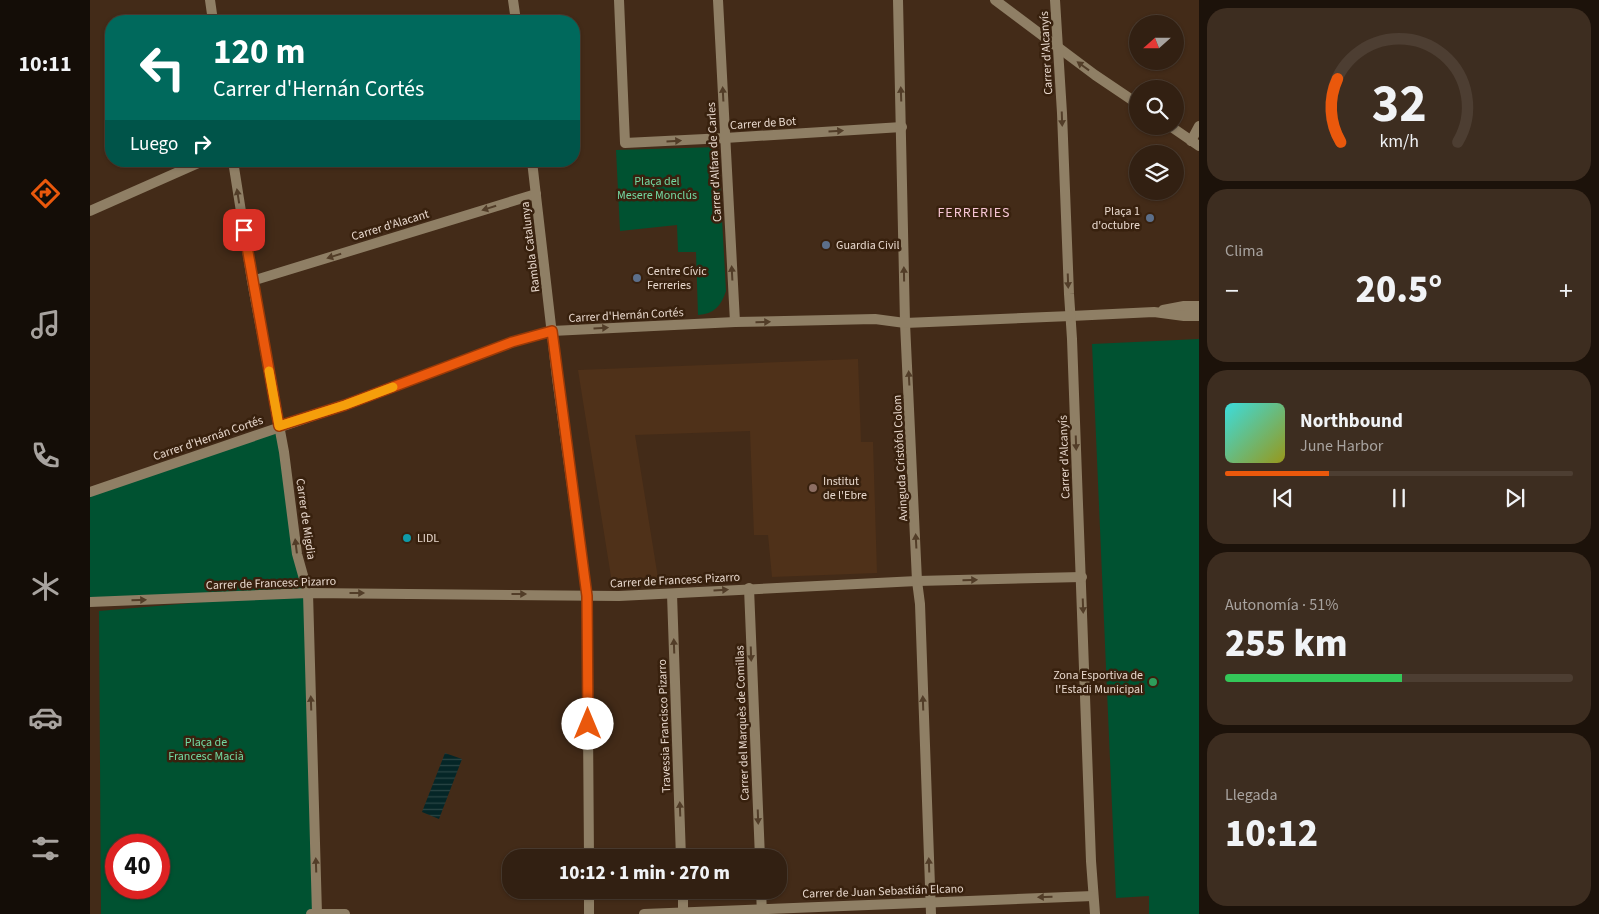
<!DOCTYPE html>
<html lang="es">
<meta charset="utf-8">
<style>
body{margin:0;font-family:"Source Sans 3",sans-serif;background:#3d2d20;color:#f1f3f6;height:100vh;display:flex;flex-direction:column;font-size:19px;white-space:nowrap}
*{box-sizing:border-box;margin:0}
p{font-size:16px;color:#a8a39f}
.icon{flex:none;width:28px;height:28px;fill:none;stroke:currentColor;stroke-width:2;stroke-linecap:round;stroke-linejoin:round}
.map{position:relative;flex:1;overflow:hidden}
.details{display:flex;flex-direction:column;gap:8px;padding:8px;background:#1c120a;width:400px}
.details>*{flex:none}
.top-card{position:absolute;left:15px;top:15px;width:475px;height:152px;border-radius:20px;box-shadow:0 1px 4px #0004,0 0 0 1px #4d3e32;background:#00695c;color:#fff;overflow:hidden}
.needle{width:32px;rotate:249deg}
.buttons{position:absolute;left:1039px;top:15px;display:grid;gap:10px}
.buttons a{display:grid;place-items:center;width:55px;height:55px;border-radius:50%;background:#322012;box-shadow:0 1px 4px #0004,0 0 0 1px #4d3e32;font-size:25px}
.speed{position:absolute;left:15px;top:834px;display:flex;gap:10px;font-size:25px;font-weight:700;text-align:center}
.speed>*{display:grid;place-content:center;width:65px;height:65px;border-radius:50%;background:#322012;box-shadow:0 1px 4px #0004,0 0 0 1px #4d3e32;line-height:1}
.speed .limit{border:8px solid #d22;background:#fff;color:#111}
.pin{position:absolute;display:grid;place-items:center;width:42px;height:42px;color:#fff;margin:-21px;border-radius:10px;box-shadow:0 2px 8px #0006}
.me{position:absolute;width:55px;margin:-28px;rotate:0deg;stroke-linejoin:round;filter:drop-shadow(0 0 4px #0008)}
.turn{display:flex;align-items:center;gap:18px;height:105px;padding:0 25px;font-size:22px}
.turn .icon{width:65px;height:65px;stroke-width:2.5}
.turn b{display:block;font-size:35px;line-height:42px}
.then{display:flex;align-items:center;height:48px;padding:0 25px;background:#0003;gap:10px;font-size:19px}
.big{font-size:38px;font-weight:800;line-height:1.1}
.details .card{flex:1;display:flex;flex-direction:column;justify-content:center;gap:8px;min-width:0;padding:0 18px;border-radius:20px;background:#3d2d20}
.details .dial{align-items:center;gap:0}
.dial svg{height:130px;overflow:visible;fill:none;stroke:#4d3e32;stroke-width:7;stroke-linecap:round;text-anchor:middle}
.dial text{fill:#f1f3f6;stroke:none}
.song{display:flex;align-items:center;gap:15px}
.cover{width:60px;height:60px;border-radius:8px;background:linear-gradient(135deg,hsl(180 70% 55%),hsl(60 70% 35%))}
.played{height:5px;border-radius:2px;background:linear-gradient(90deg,#ea580c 30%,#4d3e32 30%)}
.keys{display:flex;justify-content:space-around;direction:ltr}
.heat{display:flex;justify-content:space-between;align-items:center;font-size:28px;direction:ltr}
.charge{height:8px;border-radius:4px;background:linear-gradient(90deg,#34c759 51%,#4d3e32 0)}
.trip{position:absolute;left:412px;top:849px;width:285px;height:50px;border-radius:20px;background:#322012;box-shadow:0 1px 4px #0004,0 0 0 1px #4d3e32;font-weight:800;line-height:50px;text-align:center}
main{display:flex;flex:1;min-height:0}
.tabs{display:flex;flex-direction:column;width:90px;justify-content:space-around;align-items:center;background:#140d07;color:#a8a39f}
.tabs .icon{width:35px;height:35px}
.tabs .on{color:#ea580c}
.tabs b{font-size:22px;color:#f1f3f6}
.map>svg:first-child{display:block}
.built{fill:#4f3119}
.park{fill:#005231;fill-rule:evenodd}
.water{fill:url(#water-rules)}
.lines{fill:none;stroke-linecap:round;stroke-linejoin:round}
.minor{stroke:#8f7f65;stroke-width:10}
.tertiary{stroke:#8f7f65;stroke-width:10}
.oneway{fill:#523d28}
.route-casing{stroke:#983908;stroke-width:12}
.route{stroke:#ea580c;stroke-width:9}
.slow{stroke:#f59e0b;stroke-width:9}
.service-dot{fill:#5c6f8a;stroke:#38210e;stroke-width:2}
.education-dot{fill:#8d6e63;stroke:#38210e;stroke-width:2}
.culture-dot{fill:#0f9aa8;stroke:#38210e;stroke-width:2}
.leisure-dot{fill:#2e9e5b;stroke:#38210e;stroke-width:2}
.labels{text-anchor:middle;stroke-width:5;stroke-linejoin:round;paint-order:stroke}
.street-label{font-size:12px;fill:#e8d8cd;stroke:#38210e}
.park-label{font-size:12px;fill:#73d8a2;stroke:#38210e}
.poi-label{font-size:12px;fill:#e8d8cd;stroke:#38210e;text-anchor:start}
.neighbourhood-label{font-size:14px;letter-spacing:1px;fill:#f7c5d4;stroke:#38210e}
</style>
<main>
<nav class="tabs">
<b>10:11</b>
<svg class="icon on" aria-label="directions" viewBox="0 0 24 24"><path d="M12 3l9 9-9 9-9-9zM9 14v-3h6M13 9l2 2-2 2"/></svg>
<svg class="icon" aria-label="music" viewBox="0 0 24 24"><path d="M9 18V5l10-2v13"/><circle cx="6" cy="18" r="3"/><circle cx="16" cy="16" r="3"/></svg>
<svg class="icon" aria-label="phone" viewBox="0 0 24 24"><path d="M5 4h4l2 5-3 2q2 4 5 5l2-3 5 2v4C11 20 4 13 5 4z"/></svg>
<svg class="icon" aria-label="climate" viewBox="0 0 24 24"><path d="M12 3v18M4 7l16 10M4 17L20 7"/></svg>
<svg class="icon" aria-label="car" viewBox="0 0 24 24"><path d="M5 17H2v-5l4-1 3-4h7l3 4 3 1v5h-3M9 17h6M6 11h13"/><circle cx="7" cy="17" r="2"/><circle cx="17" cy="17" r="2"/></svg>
<svg class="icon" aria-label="filters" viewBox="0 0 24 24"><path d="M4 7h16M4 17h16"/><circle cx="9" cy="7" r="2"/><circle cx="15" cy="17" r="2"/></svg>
</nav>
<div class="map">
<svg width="1109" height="914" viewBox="0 0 1109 914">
<defs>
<pattern id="water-rules" width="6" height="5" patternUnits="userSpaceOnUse" patternTransform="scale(1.25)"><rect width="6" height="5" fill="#052627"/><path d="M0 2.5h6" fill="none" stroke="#294545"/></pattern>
</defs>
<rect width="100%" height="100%" fill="#432b18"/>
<!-- built -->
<polygon class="built" points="768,359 771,442 783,442 787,573 682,577 678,535 664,535 660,431 545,435 568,578 557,579 557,582 522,583 488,370"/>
<!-- park -->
<g class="park">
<path d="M 628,147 L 636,291 C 631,306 624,314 608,315 L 606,252 L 588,252 L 587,225 L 530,231 L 526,150 Z"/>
<polygon points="1109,339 1109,914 1059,914 1059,896 1026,898 1002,344"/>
<path d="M 189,426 L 218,593 L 227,914 L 11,914 L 9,611 L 205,594 L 0,599 L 0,492 ZM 26,845 L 69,845 L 69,888 L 26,888 Z"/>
</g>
<!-- water -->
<polygon class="water" points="355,753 372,759 349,819 332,812"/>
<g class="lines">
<!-- minor -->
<g class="minor">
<polyline points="120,0 123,21"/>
<polyline points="529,0 535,143 635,138 812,127"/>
<polyline points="628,0 645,322"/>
<polyline points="905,0 1005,75 1048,104"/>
<polyline points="965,0 972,113 979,294 982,339 1001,861 1005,914"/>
<polyline points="1080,126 1109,146"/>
<polyline points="1101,141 1109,126"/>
<polyline points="143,161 162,281 194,452 207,554 218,593 227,914"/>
<polyline points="0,211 113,161"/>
<polyline points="162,281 446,194"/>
<polyline points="1073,310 1094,306 1109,306"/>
<polyline points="981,316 1064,312 1094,316 1109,316"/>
<polyline points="0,492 255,405 423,342 462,331"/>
<polyline points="659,588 670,858"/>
<polyline points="582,594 591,858"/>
<polyline points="0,602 218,593 529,596 827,581 992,577"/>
<polyline points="593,890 593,913"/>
<polyline points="671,890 672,914"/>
<polyline points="221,914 255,914"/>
<polyline points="554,914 1003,896"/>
</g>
<!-- tertiary -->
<g class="tertiary">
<polyline points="423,0 426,21"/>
<polyline points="808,0 815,323 827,581 830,604 841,914"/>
<polyline points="442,161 467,378 497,596 499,858"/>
<polyline points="462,331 645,322 785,319 815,323 981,316"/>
<polyline points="499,890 499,914"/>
</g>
</g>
<!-- one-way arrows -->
<defs><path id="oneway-solid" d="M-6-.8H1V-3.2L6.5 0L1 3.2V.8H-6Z" transform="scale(1.25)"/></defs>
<g class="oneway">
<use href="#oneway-solid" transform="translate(993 66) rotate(-144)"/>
<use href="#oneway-solid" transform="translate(633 94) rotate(-93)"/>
<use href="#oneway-solid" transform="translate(811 94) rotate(-92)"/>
<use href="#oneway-solid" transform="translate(972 119) rotate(88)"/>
<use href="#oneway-solid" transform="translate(746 131) rotate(-4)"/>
<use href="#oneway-solid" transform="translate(584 141) rotate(-3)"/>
<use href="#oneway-solid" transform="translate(148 196) rotate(-99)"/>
<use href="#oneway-solid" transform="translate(399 208) rotate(163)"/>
<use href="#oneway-solid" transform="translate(244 256) rotate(163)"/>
<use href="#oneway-solid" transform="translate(642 273) rotate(-93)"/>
<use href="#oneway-solid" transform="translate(814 274) rotate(-91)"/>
<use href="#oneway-solid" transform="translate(978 281) rotate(88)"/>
<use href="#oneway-solid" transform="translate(673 322) rotate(-1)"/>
<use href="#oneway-solid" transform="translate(511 328) rotate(-3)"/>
<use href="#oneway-solid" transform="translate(819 378) rotate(-93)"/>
<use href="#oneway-solid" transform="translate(986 443) rotate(88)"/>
<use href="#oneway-solid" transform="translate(826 541) rotate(-93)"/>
<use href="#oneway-solid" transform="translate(206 546) rotate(-97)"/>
<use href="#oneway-solid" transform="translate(880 580) rotate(-1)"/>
<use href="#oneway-solid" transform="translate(631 590) rotate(-4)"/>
<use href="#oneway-solid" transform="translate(267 593)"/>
<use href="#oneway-solid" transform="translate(429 594)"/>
<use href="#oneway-solid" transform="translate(49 600) rotate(-2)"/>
<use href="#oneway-solid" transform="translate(993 606) rotate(88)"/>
<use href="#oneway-solid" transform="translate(584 646) rotate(-92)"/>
<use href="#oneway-solid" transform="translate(661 654) rotate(88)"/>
<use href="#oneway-solid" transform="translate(221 703) rotate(-92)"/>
<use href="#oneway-solid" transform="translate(833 703) rotate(-92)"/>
<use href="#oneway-solid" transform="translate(590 809) rotate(-92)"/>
<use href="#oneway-solid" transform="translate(668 817) rotate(88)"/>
<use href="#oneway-solid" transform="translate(226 865) rotate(-92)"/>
<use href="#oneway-solid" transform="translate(839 865) rotate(-92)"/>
<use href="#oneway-solid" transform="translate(955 897) rotate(178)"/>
</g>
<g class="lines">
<defs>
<polyline id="route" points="154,230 189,426 255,405 422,342 462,331 497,596 498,724"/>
</defs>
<!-- route casing -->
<use href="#route" class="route-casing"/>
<!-- route -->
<use href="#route" class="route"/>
<!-- slow -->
<polyline class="slow" points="179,371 189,426 255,405 303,387"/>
</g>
<!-- markers -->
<g class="service-dot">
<circle cx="1060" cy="218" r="5"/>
<circle cx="736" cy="245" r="5"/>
<circle cx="547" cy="278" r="5"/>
</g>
<circle class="education-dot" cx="723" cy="488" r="5"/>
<circle class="culture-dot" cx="317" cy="538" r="5"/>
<circle class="leisure-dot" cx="1063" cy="682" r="5"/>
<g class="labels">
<!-- street labels -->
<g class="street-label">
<text transform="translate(956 53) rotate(-93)" y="4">Carrer d'Alcanyís</text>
<text transform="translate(673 123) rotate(-4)" y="4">Carrer de Bot</text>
<text transform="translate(624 162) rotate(-93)" y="4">Carrer d'Alfara de Carles</text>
<text transform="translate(300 225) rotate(-17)" y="4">Carrer d'Alacant</text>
<text transform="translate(440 247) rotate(-97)" y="4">Rambla Catalunya</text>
<text transform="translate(536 315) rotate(-3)" y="4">Carrer d'Hernán Cortés</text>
<text transform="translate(118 438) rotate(-19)" y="4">Carrer d'Hernán Cortés</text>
<text transform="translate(974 457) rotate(-92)" y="4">Carrer d'Alcanyís</text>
<text transform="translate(810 458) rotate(-93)" y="4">Avinguda Cristòfol Colom</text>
<text transform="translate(216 519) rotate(82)" y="4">Carrer de Migdia</text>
<text transform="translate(585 580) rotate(-3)" y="4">Carrer de Francesc Pizarro</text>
<text transform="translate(181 583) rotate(-2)" y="4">Carrer de Francesc Pizarro</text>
<text transform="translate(652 723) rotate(-92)" y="4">Carrer del Marquès de Comillas</text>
<text transform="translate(574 726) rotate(-92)" y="4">Travessia Francisco Pizarro</text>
<text transform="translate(793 891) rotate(-2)" y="4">Carrer de Juan Sebastián Elcano</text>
</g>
<!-- park labels -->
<g class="park-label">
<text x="567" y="185">Plaça del<tspan x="567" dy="14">Mesere Monclús</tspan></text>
<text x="116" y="746">Plaça de<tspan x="116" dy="14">Francesc Macià</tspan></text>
</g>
<!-- poi labels -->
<g class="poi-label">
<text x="1050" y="215" text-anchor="end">Plaça 1<tspan x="1050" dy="14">d'octubre</tspan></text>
<text x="746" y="249">Guardia Civil</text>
<text x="557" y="275">Centre Cívic<tspan x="557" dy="14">Ferreries</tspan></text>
<text x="733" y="485">Institut<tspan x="733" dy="14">de l'Ebre</tspan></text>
<text x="327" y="542">LIDL</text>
<text x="1053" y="679" text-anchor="end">Zona Esportiva de<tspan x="1053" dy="14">l'Estadi Municipal</tspan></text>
</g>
<!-- neighbourhood labels -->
<g class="neighbourhood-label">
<text x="884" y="217">FERRERIES</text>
</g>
</g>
</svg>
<div class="buttons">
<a><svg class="needle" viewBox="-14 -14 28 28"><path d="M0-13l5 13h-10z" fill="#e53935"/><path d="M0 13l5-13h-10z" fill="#a8a39f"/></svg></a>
<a><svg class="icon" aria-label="search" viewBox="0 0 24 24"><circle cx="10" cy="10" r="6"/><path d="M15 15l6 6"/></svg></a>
<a><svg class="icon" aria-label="layers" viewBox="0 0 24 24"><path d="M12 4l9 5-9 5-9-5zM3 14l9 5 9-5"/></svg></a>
</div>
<div class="speed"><div class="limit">40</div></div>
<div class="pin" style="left:154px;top:230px;background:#d93025"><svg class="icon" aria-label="arrive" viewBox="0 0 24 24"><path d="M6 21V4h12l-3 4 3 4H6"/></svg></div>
<svg class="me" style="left:498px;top:724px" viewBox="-20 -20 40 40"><circle r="19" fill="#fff"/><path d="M0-13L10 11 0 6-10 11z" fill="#ea580c"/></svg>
<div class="trip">10:12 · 1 min · 270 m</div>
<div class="top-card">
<div class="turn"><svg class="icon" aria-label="left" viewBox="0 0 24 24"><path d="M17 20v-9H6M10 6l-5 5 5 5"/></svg><div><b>120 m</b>Carrer d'Hernán Cortés</div></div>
<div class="then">Luego<svg class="icon" aria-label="right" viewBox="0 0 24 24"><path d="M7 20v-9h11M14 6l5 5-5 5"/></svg></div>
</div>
</div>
<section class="details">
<div class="card dial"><svg viewBox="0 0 100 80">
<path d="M14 69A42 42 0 1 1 86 69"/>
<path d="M14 69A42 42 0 0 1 12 30" stroke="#ea580c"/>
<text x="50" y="56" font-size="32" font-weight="700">32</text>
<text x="50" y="72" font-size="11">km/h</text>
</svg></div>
<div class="card"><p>Clima</p>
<div class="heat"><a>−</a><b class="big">20.5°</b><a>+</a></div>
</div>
<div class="card">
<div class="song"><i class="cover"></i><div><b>Northbound</b><p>June Harbor</p></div></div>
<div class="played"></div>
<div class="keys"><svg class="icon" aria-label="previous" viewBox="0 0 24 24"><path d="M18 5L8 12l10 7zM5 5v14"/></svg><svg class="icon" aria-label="pause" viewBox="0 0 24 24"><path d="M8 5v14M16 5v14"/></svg><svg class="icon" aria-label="next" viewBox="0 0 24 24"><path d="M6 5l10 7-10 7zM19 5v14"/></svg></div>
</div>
<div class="card"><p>Autonomía · 51%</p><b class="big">255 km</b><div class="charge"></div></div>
<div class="card"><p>Llegada</p><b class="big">10:12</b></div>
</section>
</main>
